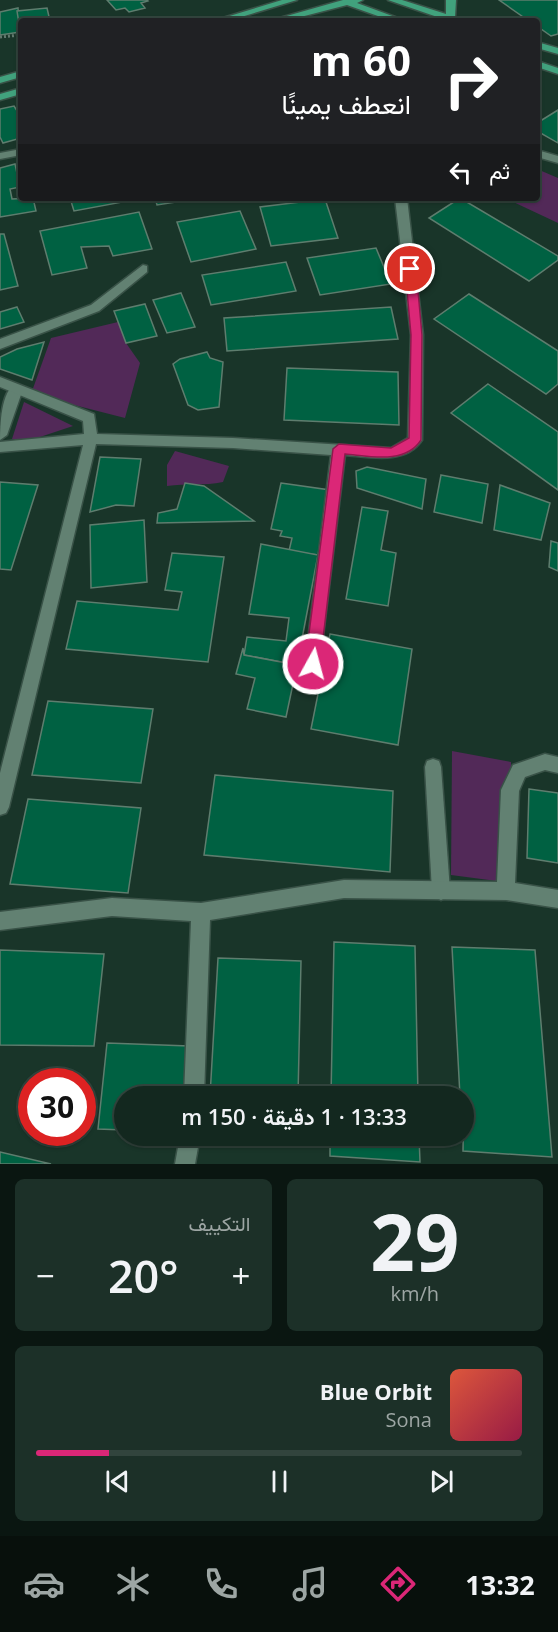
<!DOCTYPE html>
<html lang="ar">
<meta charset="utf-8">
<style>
body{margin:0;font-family:"Open Sans",Vazirmatn,sans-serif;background:#1c3028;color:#f1f3f6;direction:rtl;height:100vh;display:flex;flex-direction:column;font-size:22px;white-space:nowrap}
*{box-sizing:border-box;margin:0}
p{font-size:20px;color:#9da6a4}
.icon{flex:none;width:33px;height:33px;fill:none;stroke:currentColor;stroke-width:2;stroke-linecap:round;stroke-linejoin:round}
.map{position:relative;height:1164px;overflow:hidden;direction:ltr}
.drawer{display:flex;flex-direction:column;gap:15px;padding:15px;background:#0a1611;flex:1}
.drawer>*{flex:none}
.hud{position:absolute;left:18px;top:18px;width:522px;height:183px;border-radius:6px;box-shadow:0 2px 4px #0004,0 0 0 2px #32443d;direction:rtl;background:#202124;color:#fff;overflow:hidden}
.speed{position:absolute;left:18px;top:1068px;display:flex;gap:12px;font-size:30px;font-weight:700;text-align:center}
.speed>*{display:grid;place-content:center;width:78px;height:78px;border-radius:50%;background:#13281f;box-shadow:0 2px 4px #0004,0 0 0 2px #32443d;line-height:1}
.speed .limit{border:9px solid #d22;background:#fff;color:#111}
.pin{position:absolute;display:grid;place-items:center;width:51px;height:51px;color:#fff;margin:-26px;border:3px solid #fff;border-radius:50%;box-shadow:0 2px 6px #0007}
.me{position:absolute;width:66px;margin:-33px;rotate:7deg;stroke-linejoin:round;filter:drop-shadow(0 0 4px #0008)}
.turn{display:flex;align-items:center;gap:21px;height:126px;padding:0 30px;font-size:27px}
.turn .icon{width:78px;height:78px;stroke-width:2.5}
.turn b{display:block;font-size:42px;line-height:51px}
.then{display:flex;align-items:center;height:57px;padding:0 30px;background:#0003;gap:12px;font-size:22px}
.big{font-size:45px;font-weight:600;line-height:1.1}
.drawer .card{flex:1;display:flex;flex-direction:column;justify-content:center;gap:9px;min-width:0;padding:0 21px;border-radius:9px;background:#1c3028}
.drawer .dial{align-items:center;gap:0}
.dial b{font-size:78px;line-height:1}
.song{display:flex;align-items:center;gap:18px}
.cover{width:72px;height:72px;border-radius:9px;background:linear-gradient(135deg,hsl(10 70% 55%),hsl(340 70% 35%))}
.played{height:6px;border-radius:3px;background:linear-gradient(90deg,#db2777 15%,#32443d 15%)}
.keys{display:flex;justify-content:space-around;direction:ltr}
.heat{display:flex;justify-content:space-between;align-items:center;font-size:33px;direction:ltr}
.drawer .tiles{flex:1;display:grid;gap:15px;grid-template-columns:1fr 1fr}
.card:last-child{grid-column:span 2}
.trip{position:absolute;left:114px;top:1086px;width:360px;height:60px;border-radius:30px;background:#13281f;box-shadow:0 2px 4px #0004,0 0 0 2px #32443d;font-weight:600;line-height:60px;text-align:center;direction:rtl}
.dock{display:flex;height:96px;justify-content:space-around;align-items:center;background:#08100c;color:#9da6a4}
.dock .icon{width:42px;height:42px}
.dock .active{color:#db2777}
.dock b{font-size:27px;color:#f1f3f6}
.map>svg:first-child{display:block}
.green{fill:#522958}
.building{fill:#006142;stroke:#5e7d6e;stroke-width:1.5}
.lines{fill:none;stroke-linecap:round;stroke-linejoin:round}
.service-casing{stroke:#395247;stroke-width:3}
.minor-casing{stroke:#395247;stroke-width:3}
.primary-casing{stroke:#395247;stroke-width:3}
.path{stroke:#627a6f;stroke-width:3;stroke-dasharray:2 2;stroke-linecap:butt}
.service{fill:#628172;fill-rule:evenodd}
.minor{fill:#628172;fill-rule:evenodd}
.primary{fill:#41a27d;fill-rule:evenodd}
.route{fill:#db2777;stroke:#8e194d;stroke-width:1.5}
</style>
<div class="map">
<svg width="558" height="1164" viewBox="0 0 558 1164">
<rect width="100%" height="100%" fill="#193529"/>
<!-- green -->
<g class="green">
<polygon points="537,169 558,178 558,223 505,198 537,198"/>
<polygon points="118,322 126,343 140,363 125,418 31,394 51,338"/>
<polygon points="24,402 73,426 28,441 12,439"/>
<path d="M 175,451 L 229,466 L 223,482 C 204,486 186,483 167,486 L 167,465 Z"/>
<polygon points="452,751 511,762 512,883 451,875"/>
</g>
<!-- building -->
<g class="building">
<polygon points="107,0 147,0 148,1 141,3 145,8 129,12 125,8 116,10"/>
<polygon points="499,0 558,0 558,34 551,36 537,26 537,21 529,21"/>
<polygon points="18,8 20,32 0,35 0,12"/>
<polygon points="47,8 50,21 21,21 20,30 17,11"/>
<polygon points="14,106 21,117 21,138 3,143 0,137 0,109"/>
<polygon points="558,110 558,143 537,131 537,123"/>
<polygon points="15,164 20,187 10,189 12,199 33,198 36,211 0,217 0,168"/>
<polygon points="70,198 139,198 139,199 74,211"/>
<polygon points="155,198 202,198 157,205"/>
<polygon points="460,198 558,256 558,260 529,281 429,218"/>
<polygon points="325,199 338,238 271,246 260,207"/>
<polygon points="240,211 256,249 191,262 177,222"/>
<polygon points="139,212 152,249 113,256 109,246 81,247 87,268 52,275 40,231"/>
<polygon points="0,234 4,234 18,286 0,290"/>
<polygon points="376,248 391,284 320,295 307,258"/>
<polygon points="286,262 296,291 211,305 202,275"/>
<polygon points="181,293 195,327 167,333 153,300"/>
<polygon points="469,294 558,351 558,384 546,394 434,319"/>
<polygon points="145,304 157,336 126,343 114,311"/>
<polygon points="17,307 24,322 0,329 0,312"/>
<polygon points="391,307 398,339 227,351 224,318"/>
<polygon points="44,342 32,380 0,369 0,357 17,349"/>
<polygon points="207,352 210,358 223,362 219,407 198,410 188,405 173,364 180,359"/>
<polygon points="287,368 398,372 399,425 284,420"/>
<polygon points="488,384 558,432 558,490 451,413"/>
<polygon points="100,457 141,459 134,506 116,505 90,512"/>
<polygon points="367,467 426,479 422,509 357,488 356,471"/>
<polygon points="441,475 488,484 482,523 434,512"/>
<polygon points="0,482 38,485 11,570 0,569"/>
<polygon points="185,483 204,486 254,521 157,523 158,513 177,509"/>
<polygon points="281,483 330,490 318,555 289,551 292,538 280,536 282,531 271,529"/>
<polygon points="500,485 550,503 541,540 494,530"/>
<polygon points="362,507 388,511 381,550 396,553 388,606 346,599"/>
<polygon points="144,520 147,582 91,588 90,525"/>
<polygon points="551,541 558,543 558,571 549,567"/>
<polygon points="261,544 318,555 297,665 244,655 247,637 286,641 289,618 249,614"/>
<polygon points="172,553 224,557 208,662 66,649 77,601 178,610 182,592 165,590"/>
<polygon points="330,634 412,649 398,745 311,729"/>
<polygon points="243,648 244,655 297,665 286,717 247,709 255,678 236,674"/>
<polygon points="48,701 153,709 141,783 32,775"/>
<polygon points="215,775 393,791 390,872 204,855"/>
<polygon points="529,789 558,793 558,863 527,858"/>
<polygon points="28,799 141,808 128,893 10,884"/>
<polygon points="334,942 415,946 418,1096 331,1096"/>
<polygon points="452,947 535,950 552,1157 463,1151 464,1096 460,1096"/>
<polygon points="0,950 104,954 94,1046 0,1045"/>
<polygon points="218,958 301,961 298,1096 210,1096"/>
<polygon points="107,1043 189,1046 186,1096 124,1096 124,1130 98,1129"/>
<polygon points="208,1136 297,1136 297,1147 207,1143"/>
<polygon points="330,1136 419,1136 420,1162 330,1156"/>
<polygon points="0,1152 51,1164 0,1164"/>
</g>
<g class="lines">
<defs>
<g id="service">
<polygon points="143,265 147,266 147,272 99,311 0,349 0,339 91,305"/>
<path d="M 16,384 L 23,389 L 7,435 L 0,440 C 0,426 1,390 16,384 Z"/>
<polygon points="433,759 439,761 441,767 450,891 447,897 441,900 435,897 432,891 425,767 427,761"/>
</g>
<g id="minor">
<polygon points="21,149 21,155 0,159 0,153"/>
<polygon points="537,150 558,156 558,163 537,157"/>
<path d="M 395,198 L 407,198 L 423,335 L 422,440 C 406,465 370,457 345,455 L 319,669 L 313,671 L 307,669 L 305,664 L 331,455 L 233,448 L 96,444 L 9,807 L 6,813 L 0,815 L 0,773 L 83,445 L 0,452 L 0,442 L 84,434 L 83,421 L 0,387 L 0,377 L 94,414 L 97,434 L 233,438 L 391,448 L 408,438 L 411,335 Z"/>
<polygon points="545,754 558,757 558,773 545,770 525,777 519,791 515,883 558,890 558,908 506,900 344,898 210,920 204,1096 184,1096 191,921 112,916 0,930 0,912 112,898 201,903 344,880 497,882 501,790 513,765"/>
<polygon points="180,1136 200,1136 195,1164 175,1164"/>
</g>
<g id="primary">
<polygon points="282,0 297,0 228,21 213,21"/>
<polygon points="343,0 363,0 357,3 406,21 392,21 347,5 285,21 269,21"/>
<polygon points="388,0 402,0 446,14 446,0 456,0 455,17 463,21 449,21"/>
<polygon points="537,42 558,48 558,54 537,48"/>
<polygon points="537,61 558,68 558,74 537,67"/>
<polygon points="21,71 21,77 0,83 0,77"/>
<polygon points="21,88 21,94 0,100 0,94"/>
</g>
</defs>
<!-- service casing -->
<use href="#service" class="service-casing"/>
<!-- minor casing -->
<use href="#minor" class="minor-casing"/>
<!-- primary casing -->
<use href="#primary" class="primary-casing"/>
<!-- path -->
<polyline class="path" points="0,37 21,35"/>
<!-- service -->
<use href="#service" class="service"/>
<!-- minor -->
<use href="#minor" class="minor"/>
<!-- primary -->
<use href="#primary" class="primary"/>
</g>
<!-- route -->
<path class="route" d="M 410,265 L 416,269 L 422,335 L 421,440 C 405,465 369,456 345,454 L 320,664 L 318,668 L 313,670 L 308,668 L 305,664 L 333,449 L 339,444 L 391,448 L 409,438 L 411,335 L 405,269 Z"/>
</svg>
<div class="speed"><div class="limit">30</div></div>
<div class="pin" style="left:410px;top:269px;background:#d93025"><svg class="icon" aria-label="arrive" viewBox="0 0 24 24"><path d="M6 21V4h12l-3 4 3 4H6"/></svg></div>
<svg class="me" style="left:313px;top:664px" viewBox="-20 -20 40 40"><circle r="17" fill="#db2777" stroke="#fff" stroke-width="3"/><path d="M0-11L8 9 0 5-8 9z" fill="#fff"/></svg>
<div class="trip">13:33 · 1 دقيقة · 150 m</div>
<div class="hud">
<div class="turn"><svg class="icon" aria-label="right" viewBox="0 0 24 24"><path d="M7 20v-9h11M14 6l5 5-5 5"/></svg><div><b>60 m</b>انعطف يمينًا</div></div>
<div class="then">ثم<svg class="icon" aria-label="left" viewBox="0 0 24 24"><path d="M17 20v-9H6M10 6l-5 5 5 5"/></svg></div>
</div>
</div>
<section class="drawer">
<div class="tiles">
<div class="card dial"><b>29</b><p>km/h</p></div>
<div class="card"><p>التكييف</p>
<div class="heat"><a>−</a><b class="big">20°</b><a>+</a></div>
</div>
<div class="card">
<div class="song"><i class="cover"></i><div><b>Blue Orbit</b><p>Sona</p></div></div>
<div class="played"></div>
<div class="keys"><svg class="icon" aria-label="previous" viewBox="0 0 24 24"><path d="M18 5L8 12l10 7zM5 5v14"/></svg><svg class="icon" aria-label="pause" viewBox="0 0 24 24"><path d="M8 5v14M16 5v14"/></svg><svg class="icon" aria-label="next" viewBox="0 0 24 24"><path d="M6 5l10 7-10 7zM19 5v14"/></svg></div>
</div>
</div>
</section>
<nav class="dock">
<b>13:32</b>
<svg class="icon active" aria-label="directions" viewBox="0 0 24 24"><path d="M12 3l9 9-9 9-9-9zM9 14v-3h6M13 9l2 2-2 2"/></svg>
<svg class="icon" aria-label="music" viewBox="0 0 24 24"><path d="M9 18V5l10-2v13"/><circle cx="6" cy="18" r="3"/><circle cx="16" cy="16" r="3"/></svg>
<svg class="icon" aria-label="phone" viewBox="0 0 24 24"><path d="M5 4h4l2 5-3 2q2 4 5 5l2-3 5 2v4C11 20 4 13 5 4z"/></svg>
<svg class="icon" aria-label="climate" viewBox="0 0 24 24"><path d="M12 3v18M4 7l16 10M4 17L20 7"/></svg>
<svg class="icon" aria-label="car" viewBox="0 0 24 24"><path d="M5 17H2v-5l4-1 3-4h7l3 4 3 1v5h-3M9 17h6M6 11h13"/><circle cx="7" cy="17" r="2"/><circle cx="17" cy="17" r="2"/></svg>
</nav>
